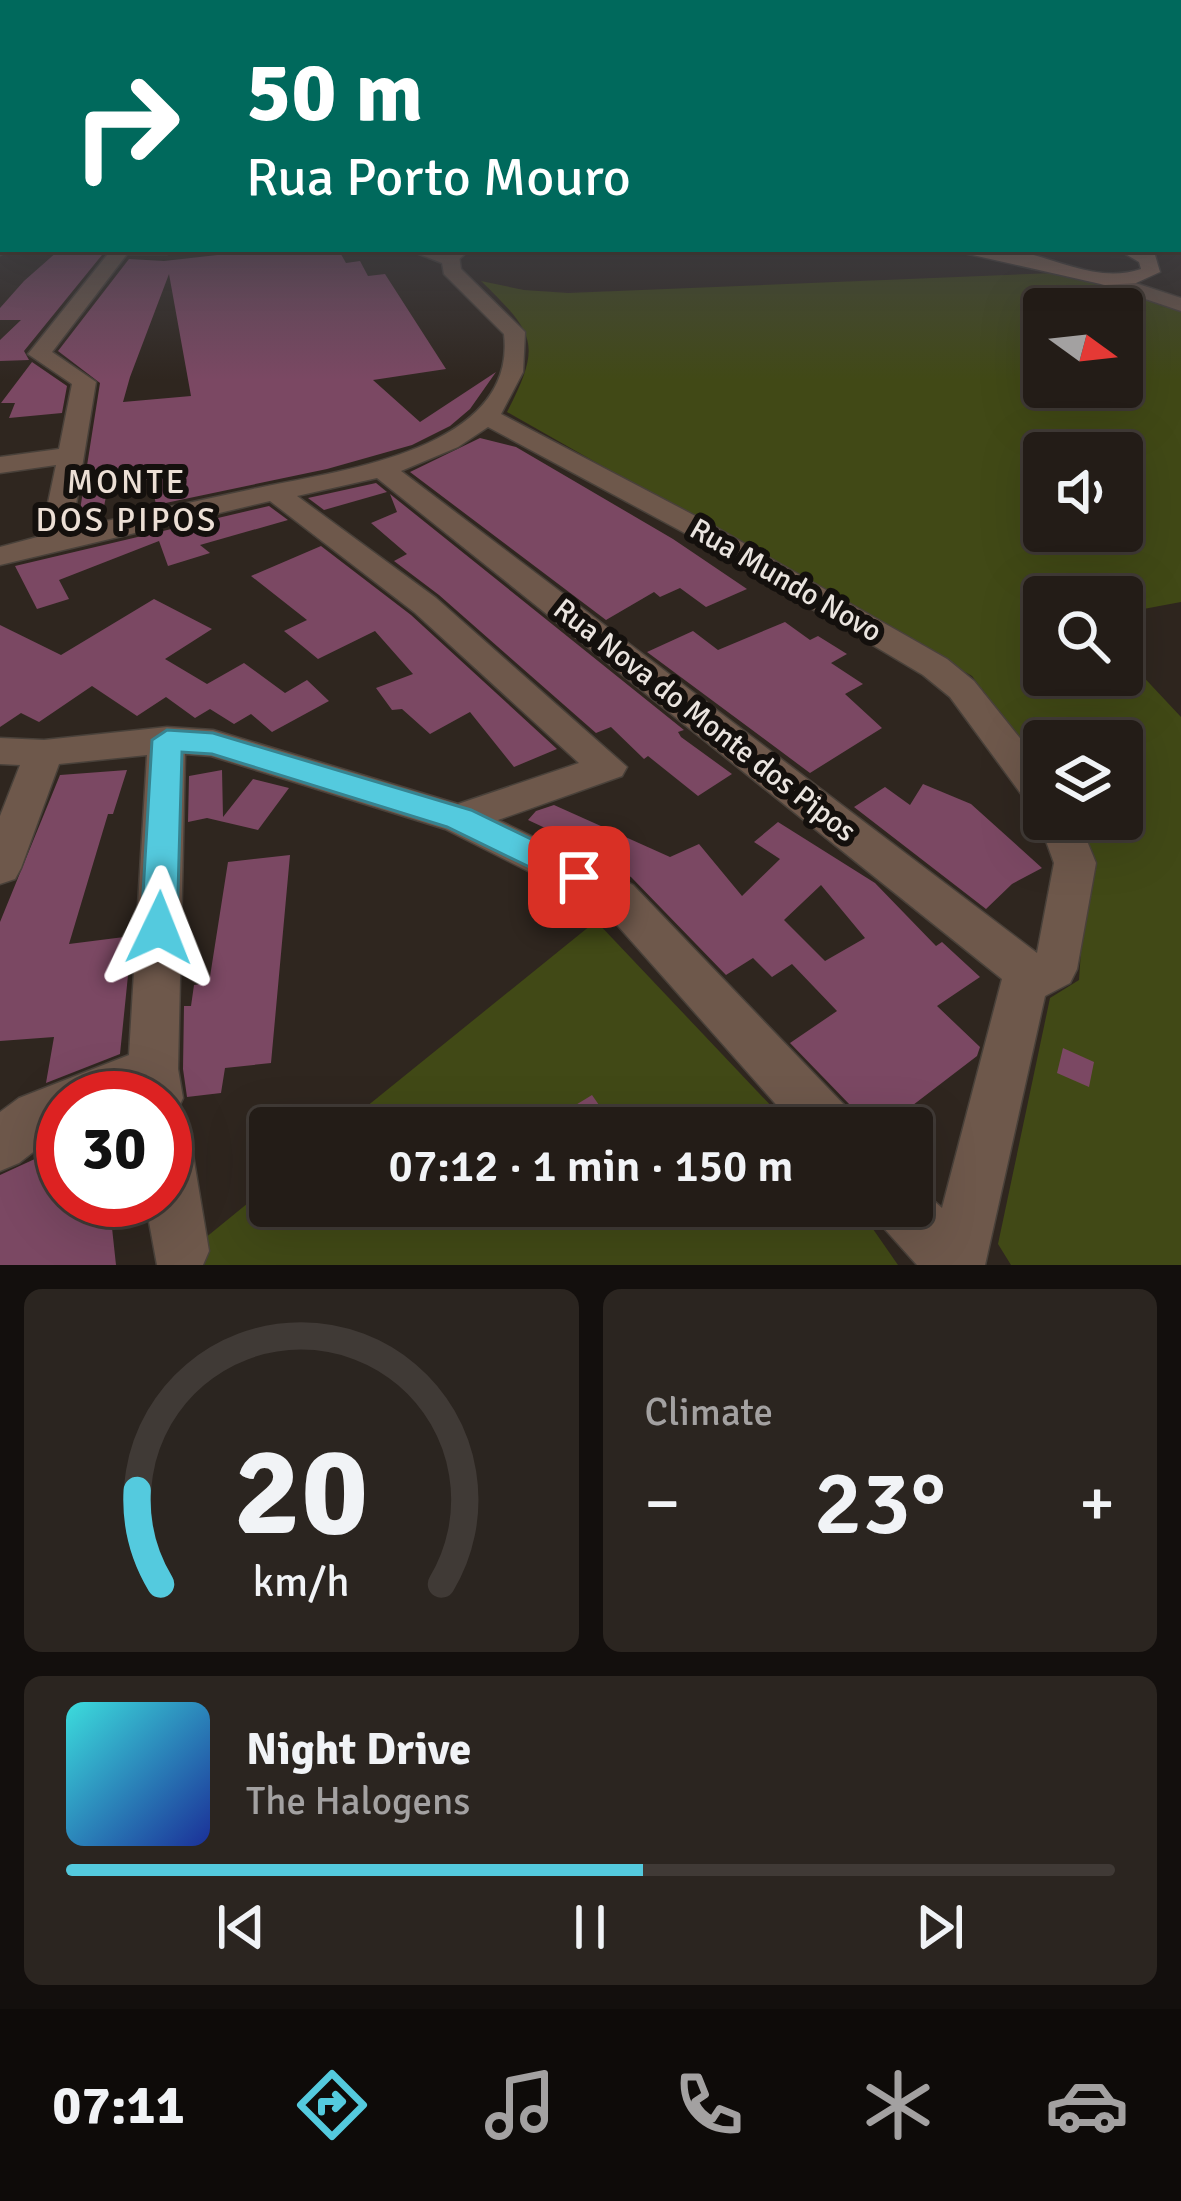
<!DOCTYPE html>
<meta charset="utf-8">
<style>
body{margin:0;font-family:Signika,sans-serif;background:#2b2520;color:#f1f3f6;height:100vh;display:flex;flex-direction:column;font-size:45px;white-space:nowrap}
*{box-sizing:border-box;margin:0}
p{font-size:39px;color:#a3a1a1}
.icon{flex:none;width:66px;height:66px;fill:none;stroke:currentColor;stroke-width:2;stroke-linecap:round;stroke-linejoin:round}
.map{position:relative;height:1265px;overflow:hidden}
.drawer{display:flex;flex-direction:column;gap:24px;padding:24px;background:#130f0d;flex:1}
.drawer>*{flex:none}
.top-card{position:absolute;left:0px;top:0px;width:1182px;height:252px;box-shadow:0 12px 48px #0002,0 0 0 3px #403a36;background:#00695c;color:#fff;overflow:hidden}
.needle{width:78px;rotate:105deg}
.fabs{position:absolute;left:1023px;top:288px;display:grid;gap:24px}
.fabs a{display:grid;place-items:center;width:120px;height:120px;border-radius:12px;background:#231c17;box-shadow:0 12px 48px #0002,0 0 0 3px #403a36;font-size:60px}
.speed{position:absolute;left:36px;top:1071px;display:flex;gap:24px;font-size:60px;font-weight:700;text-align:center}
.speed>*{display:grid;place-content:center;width:156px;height:156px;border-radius:50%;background:#231c17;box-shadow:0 12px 48px #0002,0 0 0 3px #403a36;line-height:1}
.speed .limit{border:18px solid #d22;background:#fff;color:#111}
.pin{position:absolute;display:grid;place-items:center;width:102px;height:102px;color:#fff;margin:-51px;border-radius:24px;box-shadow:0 6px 18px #0006}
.me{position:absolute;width:132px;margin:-66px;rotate:2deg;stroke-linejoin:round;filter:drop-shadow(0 0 9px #0008)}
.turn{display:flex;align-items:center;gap:42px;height:252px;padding:0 48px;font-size:54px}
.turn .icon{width:156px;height:156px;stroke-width:2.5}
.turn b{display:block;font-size:84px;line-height:102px}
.big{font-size:90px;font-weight:600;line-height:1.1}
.drawer .card{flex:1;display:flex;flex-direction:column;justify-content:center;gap:18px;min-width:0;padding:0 42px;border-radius:18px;background:#2b2520}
.drawer .dial{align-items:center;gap:0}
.dial svg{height:312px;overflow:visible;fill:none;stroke:#403a36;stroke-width:7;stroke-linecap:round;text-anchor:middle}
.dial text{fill:#f1f3f6;stroke:none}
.song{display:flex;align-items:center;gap:36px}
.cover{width:144px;height:144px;border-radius:18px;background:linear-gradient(135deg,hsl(180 70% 55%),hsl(230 70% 35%))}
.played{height:12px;border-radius:6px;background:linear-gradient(90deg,#54cade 55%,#403a36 55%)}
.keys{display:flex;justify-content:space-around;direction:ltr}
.heat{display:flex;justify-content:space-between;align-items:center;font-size:66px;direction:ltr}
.drawer .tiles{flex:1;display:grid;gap:24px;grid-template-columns:1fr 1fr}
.card:last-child{grid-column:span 2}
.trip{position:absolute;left:249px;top:1107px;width:684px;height:120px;border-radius:12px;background:#231c17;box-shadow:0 12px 48px #0002,0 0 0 3px #403a36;font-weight:600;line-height:120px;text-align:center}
.tabs{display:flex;height:192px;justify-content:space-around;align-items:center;background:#0e0b09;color:#a3a1a1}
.tabs .icon{width:84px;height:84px}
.tabs .current{color:#54cade}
.tabs b{font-size:54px;color:#f1f3f6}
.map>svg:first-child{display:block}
.green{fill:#414916;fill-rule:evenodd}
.building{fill:#7b4863;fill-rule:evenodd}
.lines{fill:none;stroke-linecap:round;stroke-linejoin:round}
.minor-casing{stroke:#49413a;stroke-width:3}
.tertiary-casing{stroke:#49413a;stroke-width:3}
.secondary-casing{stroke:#49413a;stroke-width:3}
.minor{fill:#6e584b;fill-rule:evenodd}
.tertiary{fill:#6e584b;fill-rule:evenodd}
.secondary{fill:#95725e;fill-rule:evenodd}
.route{fill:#54cade;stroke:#378390;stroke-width:3}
.labels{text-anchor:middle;stroke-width:12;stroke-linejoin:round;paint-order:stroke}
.street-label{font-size:30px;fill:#eae4df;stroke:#14100d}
.neighbourhood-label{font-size:33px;letter-spacing:3px;fill:#ecdfd5;stroke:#14100d}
</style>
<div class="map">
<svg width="1181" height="1265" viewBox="0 0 1181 1265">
<rect width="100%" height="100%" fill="#2f261f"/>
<!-- green -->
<g class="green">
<path d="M 1055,273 L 1130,288 L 1181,308 L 1181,602 L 1122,613 L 1122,597 L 1044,597 L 1044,675 L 1122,675 L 1122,654 L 1181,717 L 1181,1265 L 1011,1265 L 998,1244 L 1050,998 L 1079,980 L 1089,832 L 1080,819 L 1122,819 L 1122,741 L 1044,741 L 1044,771 L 972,676 L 507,412 C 543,343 534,333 481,281 L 524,290 L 568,293 ZM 1044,309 L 1122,309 L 1122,387 L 1044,387 ZM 1044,453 L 1122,453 L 1122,531 L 1044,531 Z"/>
<polygon points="596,921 792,1128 340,1128"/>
<polygon points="270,1185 270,1206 857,1206 898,1265 172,1265"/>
</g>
<!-- building -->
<g class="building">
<path d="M 271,249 L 338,249 L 346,263 L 360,261 L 368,276 L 385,274 L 446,369 L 373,380 L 420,422 L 496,372 L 470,409 L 450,426 L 412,445 L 327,469 L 156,505 L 151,479 L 108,486 L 102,517 L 78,523 L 100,383 L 58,351 L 129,259 L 164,261 ZM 169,274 L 191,396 L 123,402 L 130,377 Z"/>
<polygon points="106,250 24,351 29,360 0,361 0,340 21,320 0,320 0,308 24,281 58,251"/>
<polygon points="32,362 67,386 62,413 9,418 15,403 1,403"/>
<polygon points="480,438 516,447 673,539 747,589 706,607 680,588 660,597 654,592 606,620 410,472"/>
<polygon points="376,483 387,492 324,510 308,498"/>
<polygon points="390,494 684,730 678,732 681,737 732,774 698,796 648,756 644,759 611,727 596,733 439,595 394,561 407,554 371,523 397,512"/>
<polygon points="269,506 288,520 200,545 210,553 168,566 159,541 59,580 69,599 37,609 15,566"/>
<polygon points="321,546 411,615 557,749 514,767 470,712 430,734 402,709 392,710 376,688 413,674 375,631 318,659 284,631 307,620 251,576"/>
<polygon points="154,599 212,629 165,659 207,684 244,663 285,693 307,680 329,701 272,732 251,714 234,724 210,709 195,718 166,697 137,716 92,686 39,722 21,713 0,727 0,625 61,655"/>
<polygon points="785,622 810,640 818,636 847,654 831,663 863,684 845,694 882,728 810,773 647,652 693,631 718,650"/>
<polygon points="127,770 113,814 108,814 69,944 132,936 120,1054 46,1083 54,1037 0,1041 0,922 60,775"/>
<polygon points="222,770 223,817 253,779 289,788 258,830 207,818 188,822 189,776"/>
<polygon points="923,784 971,804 1042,868 1012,884 986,909 854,807 885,787 910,805"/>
<path d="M 554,805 L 670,857 L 699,844 L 742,896 L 780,859 L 754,842 L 778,822 L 875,883 L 936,946 L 942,942 L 980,977 L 937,1006 L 980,1047 L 977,1056 L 883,1128 L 865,1128 L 852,1107 L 790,1043 L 837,1011 L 792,964 L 772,977 L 753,958 L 726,975 L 631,877 L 552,841 L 558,834 L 528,820 L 536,811 ZM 821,885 L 865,938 L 825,961 L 784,920 Z"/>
<polygon points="290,855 271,1063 225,1068 221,1093 187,1097 183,1069 184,1006 191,1006 194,985 209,983 228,862"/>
<polygon points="1063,1048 1094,1062 1089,1087 1057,1073"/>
<polygon points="592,1095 615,1128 571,1128 561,1114"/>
<polygon points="63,1146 63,1200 109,1200 116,1265 0,1265 0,1175"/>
</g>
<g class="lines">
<defs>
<g id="minor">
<polygon points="0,242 3,249 11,249 0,255"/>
<path d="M 112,249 L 176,249 L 167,254 L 127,254 L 52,352 L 96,382 L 72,529 C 132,515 192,502 253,489 C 334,471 518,452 504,334 L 444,274 L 442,263 L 406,249 L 434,249 L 459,256 L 461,269 L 525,332 L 523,372 L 501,414 L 703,520 L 947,659 L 974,681 L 1044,768 L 1044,819 L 1078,819 L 1096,863 L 1077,969 L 1070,983 L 1045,996 L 985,1265 L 917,1265 L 882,1226 L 874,1206 L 912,1206 L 912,1182 L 942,1208 L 1002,979 L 377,478 L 297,496 L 436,598 L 627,767 L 622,776 L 498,820 L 633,885 L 849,1110 L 857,1128 L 797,1128 L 603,909 L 445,829 L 211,756 L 185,754 L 178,1069 L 183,1098 L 175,1115 L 165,1119 L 165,1098 L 63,1098 L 63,1129 L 19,1163 L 0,1171 L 0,1112 L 19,1098 L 129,1055 L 147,755 L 59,764 L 21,868 L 15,879 L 0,884 L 0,816 L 20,765 L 0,764 L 0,738 L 44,740 L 167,727 L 213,730 L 458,804 L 579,763 L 414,612 L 270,501 L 0,565 L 0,547 L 41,536 L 56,465 L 0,473 L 0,457 L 59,449 L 72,384 L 28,354 ZM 488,427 L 683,532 L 923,675 L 950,697 L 1030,806 L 1043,810 L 1038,819 L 1054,863 L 1037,953 L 401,471 L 458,447 Z"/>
<polygon points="165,1123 184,1131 192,1149 209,1251 203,1265 157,1265 145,1200 165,1200"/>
</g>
<g id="tertiary">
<polygon points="451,249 470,249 452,266 443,260"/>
<polygon points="1108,274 1181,298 1181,311 1101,284 1101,276"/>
</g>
<g id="secondary">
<rect x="1179" y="202" width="2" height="9"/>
<path d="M 946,249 C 968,249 991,247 1012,250 C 1055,257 1097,284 1141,269 L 1139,262 L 1117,249 L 1141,249 L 1155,255 L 1160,272 L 1136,283 L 1105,285 Z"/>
</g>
</defs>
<!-- minor casing -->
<use href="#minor" class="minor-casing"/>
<!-- tertiary casing -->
<use href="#tertiary" class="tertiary-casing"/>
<!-- secondary casing -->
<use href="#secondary" class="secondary-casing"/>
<!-- minor -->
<use href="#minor" class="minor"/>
<!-- tertiary -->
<use href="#tertiary" class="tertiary"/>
<!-- secondary -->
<use href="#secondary" class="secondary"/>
</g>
<!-- sky -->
<linearGradient id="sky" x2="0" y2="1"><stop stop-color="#1a1511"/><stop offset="0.53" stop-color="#47474d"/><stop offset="1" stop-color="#47474d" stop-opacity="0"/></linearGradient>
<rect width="1181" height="380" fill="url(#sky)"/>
<!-- route -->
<polygon class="route" points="167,730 213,733 471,810 591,868 596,877 591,887 579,891 447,827 212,754 182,752 177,928 172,939 159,943 146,939 141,928 152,740"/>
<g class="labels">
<!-- street labels -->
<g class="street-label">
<text transform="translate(786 580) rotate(30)" y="10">Rua Mundo Novo</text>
<text transform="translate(705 720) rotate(38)" y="10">Rua Nova do Monte dos Pipos</text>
</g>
<!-- neighbourhood labels -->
<g class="neighbourhood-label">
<text x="127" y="493">MONTE<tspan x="127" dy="38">DOS PIPOS</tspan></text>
</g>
</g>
</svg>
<div class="fabs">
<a><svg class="needle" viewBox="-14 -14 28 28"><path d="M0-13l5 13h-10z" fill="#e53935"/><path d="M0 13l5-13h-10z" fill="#a3a1a1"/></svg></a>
<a><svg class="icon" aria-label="sound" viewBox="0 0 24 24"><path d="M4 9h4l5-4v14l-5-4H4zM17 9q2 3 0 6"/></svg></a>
<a><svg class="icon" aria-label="search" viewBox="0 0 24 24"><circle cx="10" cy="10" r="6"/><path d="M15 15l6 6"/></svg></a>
<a><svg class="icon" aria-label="layers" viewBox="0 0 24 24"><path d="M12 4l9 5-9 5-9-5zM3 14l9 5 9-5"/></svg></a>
</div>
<div class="speed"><div class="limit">30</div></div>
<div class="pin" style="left:579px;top:877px;background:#d93025"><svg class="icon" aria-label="arrive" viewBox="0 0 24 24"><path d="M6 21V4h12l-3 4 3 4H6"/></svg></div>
<svg class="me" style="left:159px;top:928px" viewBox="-20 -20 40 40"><path d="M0-17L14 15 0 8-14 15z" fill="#54cade" stroke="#fff" stroke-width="4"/></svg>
<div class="trip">07:12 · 1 min · 150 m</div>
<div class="top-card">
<div class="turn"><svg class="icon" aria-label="right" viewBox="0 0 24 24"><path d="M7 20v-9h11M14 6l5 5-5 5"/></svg><div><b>50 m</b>Rua Porto Mouro</div></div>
</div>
</div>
<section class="drawer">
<div class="tiles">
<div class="card dial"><svg viewBox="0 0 100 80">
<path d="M14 69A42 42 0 1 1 86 69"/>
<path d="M14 69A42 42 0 0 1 8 45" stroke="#54cade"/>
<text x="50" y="56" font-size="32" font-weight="700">20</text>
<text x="50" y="72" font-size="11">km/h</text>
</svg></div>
<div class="card"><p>Climate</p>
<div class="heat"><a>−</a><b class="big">23°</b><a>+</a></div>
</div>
<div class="card">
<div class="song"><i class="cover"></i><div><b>Night Drive</b><p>The Halogens</p></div></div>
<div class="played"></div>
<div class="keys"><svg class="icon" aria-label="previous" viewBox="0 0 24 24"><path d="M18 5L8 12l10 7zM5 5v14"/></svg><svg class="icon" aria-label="pause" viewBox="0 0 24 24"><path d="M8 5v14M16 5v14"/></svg><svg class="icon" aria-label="next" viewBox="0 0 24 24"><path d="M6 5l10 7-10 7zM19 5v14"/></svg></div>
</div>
</div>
</section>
<nav class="tabs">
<b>07:11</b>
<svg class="icon current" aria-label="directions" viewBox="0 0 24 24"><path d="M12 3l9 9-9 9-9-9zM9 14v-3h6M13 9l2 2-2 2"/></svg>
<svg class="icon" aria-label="music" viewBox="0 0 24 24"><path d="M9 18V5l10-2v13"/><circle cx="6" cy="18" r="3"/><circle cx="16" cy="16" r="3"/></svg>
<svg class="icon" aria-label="phone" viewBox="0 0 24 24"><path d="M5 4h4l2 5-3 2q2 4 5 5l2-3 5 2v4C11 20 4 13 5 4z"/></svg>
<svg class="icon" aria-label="climate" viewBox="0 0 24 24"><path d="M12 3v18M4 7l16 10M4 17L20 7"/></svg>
<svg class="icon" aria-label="car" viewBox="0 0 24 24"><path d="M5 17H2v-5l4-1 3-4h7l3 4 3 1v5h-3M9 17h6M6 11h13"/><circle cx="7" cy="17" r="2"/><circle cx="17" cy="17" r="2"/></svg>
</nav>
